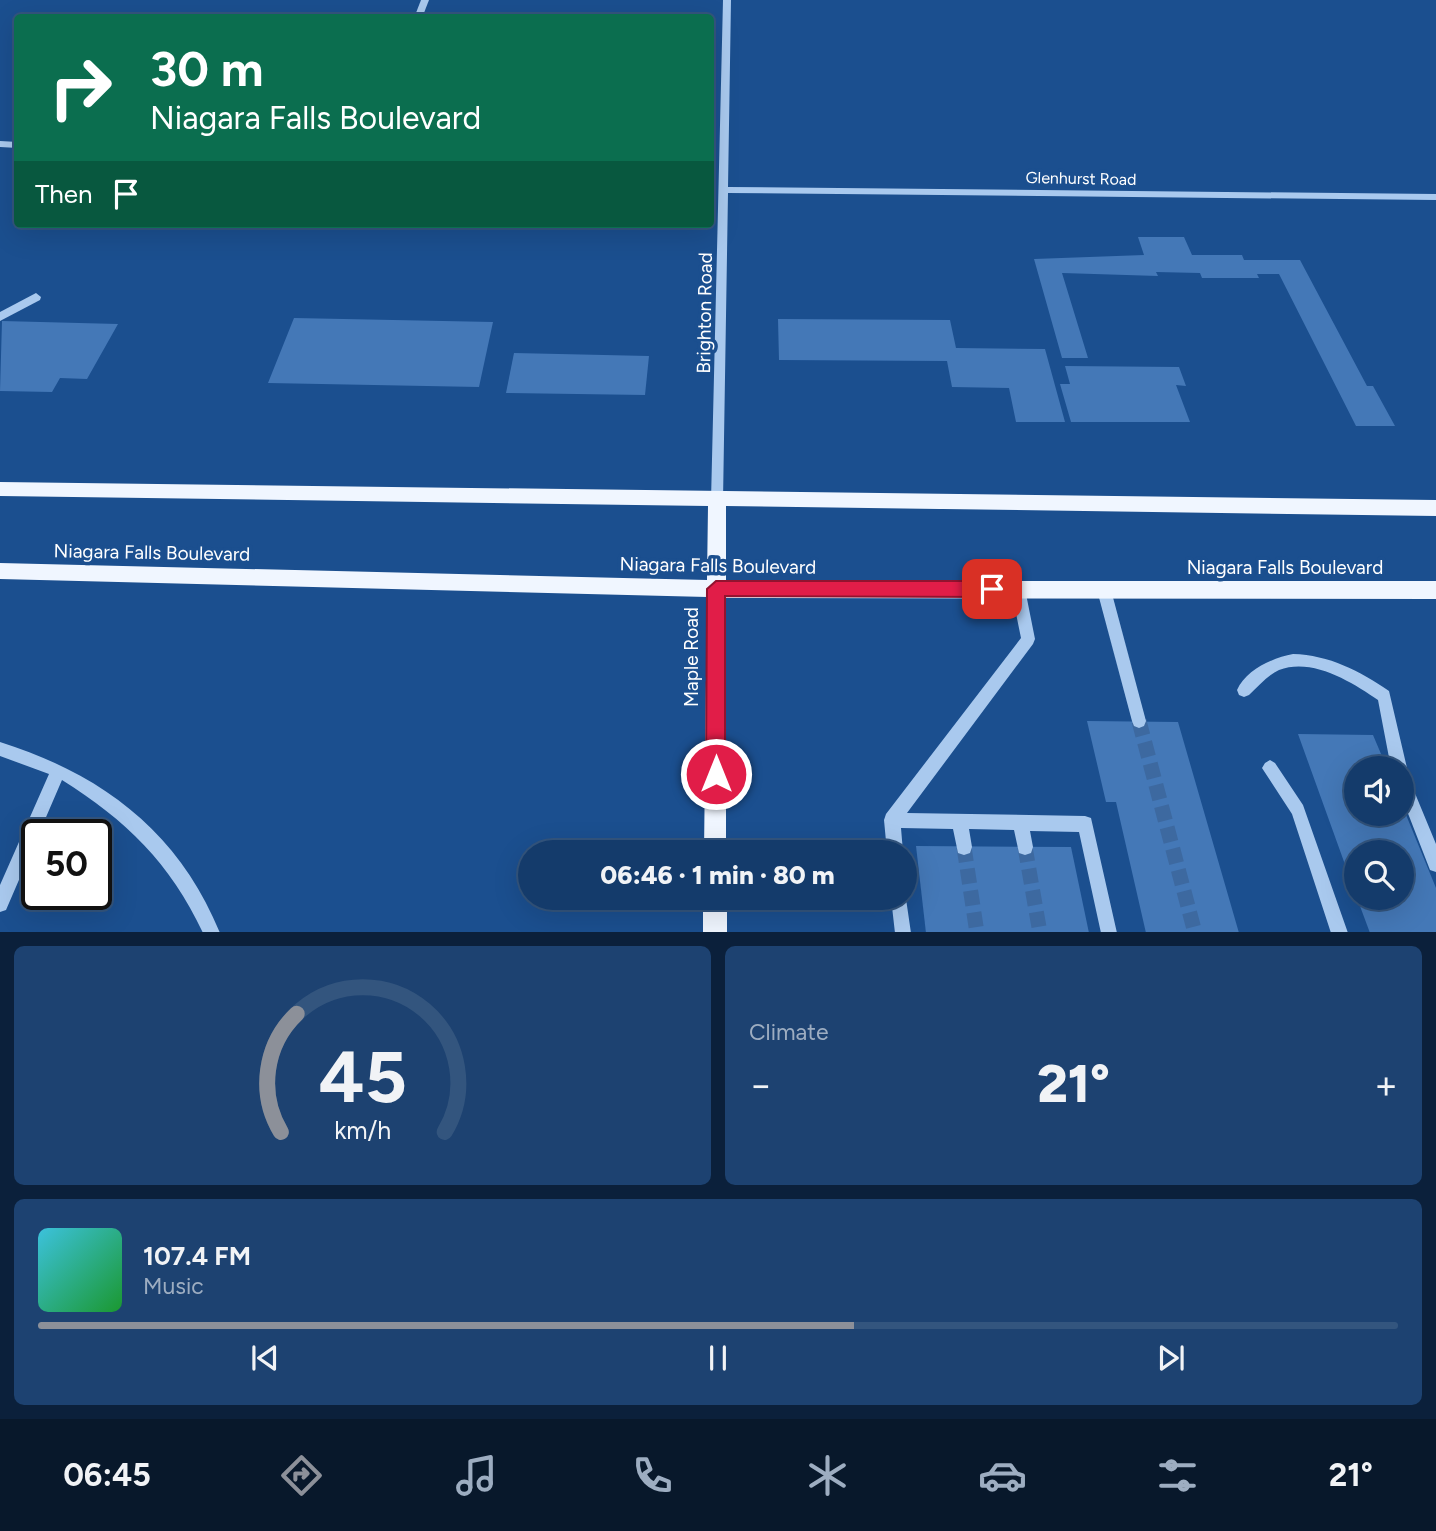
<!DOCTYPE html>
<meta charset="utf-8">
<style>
body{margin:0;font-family:Figtree,sans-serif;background:#1d4271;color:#f1f3f6;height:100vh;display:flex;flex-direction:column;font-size:26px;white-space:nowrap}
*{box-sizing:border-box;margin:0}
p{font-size:23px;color:#9dadc1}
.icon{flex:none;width:38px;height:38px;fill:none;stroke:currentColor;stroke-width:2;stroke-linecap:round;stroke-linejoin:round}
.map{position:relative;height:932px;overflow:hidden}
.sheet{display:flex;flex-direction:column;gap:14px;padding:14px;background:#0b203b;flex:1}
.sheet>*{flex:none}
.top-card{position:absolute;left:14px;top:14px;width:700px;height:214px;border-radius:7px;box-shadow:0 7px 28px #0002,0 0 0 2px #33557e;background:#0b6e4f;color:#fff;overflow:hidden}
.controls{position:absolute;left:1344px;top:756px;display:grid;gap:14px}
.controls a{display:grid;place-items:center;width:70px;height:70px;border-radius:50%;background:#143b6b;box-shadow:0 7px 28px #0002,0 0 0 2px #33557e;font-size:35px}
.speed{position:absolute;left:21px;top:819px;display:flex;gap:14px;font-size:35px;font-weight:700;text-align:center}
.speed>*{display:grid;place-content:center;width:91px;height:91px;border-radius:50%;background:#143b6b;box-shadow:0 7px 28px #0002,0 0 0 2px #33557e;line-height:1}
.speed .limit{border:4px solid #111;border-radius:10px;background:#fff;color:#111}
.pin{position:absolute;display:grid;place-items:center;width:60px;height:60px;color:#fff;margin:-30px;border-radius:14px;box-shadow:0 4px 10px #0006}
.me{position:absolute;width:77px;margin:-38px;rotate:0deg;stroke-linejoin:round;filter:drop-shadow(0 0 5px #0008)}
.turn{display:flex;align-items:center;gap:24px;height:147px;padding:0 21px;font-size:32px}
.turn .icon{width:91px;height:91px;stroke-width:2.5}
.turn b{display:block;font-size:49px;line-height:60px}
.then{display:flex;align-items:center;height:66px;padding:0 21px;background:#0003;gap:14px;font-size:26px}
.big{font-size:52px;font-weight:800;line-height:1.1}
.sheet .card{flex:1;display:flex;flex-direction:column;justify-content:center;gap:10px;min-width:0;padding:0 24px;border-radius:10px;background:#1d4271}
.sheet .dial{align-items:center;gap:0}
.dial svg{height:182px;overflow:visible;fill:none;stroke:#33557e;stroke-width:7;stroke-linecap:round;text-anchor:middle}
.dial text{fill:#f1f3f6;stroke:none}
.song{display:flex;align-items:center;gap:21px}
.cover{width:84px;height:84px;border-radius:10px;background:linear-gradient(135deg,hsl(190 70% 55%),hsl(130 70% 35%))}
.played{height:7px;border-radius:4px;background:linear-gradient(90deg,#8c9099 60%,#33557e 60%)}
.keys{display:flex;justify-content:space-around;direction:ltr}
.heat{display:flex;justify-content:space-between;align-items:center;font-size:38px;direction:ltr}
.sheet .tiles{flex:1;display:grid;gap:14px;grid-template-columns:1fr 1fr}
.card:last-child{grid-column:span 2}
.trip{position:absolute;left:518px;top:840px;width:399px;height:70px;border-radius:35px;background:#143b6b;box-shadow:0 7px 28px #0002,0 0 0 2px #33557e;font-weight:800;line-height:70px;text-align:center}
.tabs{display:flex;height:112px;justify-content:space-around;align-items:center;background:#08182b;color:#9dadc1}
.tabs .icon{width:49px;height:49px}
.tabs .active{color:#8c9099}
.tabs b{font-size:32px;color:#f1f3f6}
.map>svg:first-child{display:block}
.building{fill:#4478b7}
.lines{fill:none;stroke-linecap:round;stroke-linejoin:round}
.minor-tunnel{stroke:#3d69a0;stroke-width:15;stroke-dasharray:15 7;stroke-linecap:butt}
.minor{fill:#a9c9ee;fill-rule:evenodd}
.major{fill:#f0f6ff;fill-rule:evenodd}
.route{fill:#e11d48;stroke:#92132f;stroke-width:2}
.labels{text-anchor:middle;stroke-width:7;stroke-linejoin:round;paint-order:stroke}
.far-street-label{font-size:16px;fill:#fff;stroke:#1b4f8f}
.street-label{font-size:19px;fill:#fff;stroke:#1b4f8f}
</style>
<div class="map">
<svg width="1436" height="933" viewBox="0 0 1436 933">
<rect width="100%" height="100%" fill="#1b4f8f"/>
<!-- building -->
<g class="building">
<polygon points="1138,237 1184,237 1192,255 1242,255 1244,260 1300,260 1367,386 1373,386 1395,426 1356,426 1279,274 1257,274 1259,278 1202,278 1200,273 1156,272 1158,276 1062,273 1088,358 1062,358 1034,259 1144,255"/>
<polygon points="294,318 493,322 479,387 268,383"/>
<polygon points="778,319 950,320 956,348 1045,349 1065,422 1016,422 1009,388 952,387 947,361 779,360"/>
<polygon points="2,321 118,324 87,379 60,378 52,392 0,391"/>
<polygon points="514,353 649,356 645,395 506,393"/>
<polygon points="1065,366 1179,367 1186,386 1176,385 1190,422 1071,422 1060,384 1070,384"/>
<polygon points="1087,721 1178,722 1239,933 1146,933 1116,802 1106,802"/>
<polygon points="1298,734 1373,735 1387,768 1356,768 1356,814 1402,814 1402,805 1436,888 1436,933 1370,933 1357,898 1402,898 1402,852 1356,852 1356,895"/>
<polygon points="916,846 1071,847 1089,933 926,933"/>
</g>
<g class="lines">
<!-- minor-tunnel -->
<g class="minor-tunnel">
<polyline points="1139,721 1195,933"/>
<polyline points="964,847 977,933"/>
<polyline points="1025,847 1040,933"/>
</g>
<!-- minor -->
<g class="minor">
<polygon points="421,0 429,0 422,18 414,18"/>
<polygon points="723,0 731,0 728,187 1436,194 1436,200 728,193 723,501 721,505 713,505 711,501"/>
<polygon points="0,141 18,142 18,148 0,147"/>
<polygon points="36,293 41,297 40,300 0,321 0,312"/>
<polygon points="1018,583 1023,585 1025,589 1035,639 1033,644 907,813 1085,816 1091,818 1117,933 1101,933 1079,832 1030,831 1033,847 1031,853 1025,855 1019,853 1014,830 969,829 972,847 970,853 964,855 958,853 953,829 901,828 903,852 887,852 884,820 886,814 1021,638 1011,589 1013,585"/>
<polygon points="1104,584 1109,586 1111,590 1146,721 1144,726 1139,728 1134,726 1132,721 1097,590 1099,586"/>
<path d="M 1293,654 C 1329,655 1360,671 1389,691 L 1407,768 L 1405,773 L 1407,774 L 1436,844 L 1436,872 L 1430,870 L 1402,798 L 1402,768 L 1391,768 L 1378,700 C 1352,682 1312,657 1279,670 C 1268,675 1258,687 1249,695 L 1244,697 L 1239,695 L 1237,690 C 1246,670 1272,658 1293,654 Z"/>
<path d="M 0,742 C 102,774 179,832 220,933 L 203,933 C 171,864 126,820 62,780 L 6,910 L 0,912 L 0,885 L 49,774 L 0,756 Z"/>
<polygon points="1270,760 1275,763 1303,805 1348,933 1331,933 1292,814 1262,768 1265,763"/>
<polygon points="905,892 911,933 895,933 891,898 905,898"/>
</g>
<!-- major -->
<g class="major">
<polygon points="0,482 1436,500 1436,516 726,506 726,581 1436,581 1436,599 726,598 726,852 704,852 707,597 0,579 0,563 707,580 708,506 0,496"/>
<rect x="703" y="898" width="24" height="35"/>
</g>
</g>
<!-- route -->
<polygon class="route" points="716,581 992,581 1001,589 992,597 725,596 725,774 723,781 716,784 709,781 706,774 707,589"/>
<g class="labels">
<!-- far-street labels -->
<g class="far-street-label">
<text transform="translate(1081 178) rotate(1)" y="6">Glenhurst Road</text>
</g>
<!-- street labels -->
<g class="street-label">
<text transform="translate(704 313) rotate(-89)" y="7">Brighton Road</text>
<text transform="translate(152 552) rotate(1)" y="7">Niagara Falls Boulevard</text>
<text transform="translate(718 565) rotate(1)" y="7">Niagara Falls Boulevard</text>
<text x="1285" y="574">Niagara Falls Boulevard</text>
<text transform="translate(691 657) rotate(-90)" y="7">Maple Road</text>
</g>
</g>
</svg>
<div class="controls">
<a><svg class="icon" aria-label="sound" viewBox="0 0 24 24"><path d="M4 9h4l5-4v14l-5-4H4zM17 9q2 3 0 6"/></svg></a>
<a><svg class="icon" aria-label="search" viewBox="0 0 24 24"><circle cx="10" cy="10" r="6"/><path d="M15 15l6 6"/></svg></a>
</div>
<div class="speed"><div class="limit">50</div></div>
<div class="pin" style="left:992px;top:589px;background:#d93025"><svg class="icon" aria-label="arrive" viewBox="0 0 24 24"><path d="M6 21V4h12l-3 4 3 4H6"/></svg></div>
<svg class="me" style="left:716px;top:774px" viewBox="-20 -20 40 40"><circle r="17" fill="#e11d48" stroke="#fff" stroke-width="3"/><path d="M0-11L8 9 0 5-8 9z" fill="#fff"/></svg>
<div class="trip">06:46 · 1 min · 80 m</div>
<div class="top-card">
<div class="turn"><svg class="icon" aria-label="right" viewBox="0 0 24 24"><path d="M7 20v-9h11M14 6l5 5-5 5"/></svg><div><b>30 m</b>Niagara Falls Boulevard</div></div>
<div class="then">Then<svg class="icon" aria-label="arrive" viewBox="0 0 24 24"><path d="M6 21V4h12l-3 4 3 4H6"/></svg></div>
</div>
</div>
<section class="sheet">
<div class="tiles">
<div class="card dial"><svg viewBox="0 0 100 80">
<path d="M14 69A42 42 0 1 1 86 69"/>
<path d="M14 69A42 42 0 0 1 21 17" stroke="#8c9099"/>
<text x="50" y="56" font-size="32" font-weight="700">45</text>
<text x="50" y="72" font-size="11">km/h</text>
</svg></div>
<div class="card"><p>Climate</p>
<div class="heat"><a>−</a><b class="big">21°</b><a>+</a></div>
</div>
<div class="card">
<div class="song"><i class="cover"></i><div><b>107.4 FM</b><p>Music</p></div></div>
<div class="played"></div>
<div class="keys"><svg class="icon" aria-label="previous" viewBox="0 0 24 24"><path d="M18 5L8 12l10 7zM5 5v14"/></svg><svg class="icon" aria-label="pause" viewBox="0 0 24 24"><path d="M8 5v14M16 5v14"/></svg><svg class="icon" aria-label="next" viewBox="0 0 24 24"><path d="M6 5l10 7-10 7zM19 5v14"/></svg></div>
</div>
</div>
</section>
<nav class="tabs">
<b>06:45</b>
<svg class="icon active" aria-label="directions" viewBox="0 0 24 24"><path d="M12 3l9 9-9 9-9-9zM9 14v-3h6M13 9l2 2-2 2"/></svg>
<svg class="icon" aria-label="music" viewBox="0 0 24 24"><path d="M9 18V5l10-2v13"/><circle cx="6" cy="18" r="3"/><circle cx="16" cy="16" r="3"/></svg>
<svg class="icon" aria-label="phone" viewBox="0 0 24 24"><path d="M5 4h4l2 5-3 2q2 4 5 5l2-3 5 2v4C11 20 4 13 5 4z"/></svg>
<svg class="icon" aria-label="climate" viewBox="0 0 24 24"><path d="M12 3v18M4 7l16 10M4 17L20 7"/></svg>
<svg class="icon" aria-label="car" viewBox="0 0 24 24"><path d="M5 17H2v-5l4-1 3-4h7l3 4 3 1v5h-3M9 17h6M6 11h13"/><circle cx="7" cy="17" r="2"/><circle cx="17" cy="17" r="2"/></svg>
<svg class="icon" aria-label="filters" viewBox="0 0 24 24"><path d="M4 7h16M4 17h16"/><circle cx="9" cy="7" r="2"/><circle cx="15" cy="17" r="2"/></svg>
<b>21°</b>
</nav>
